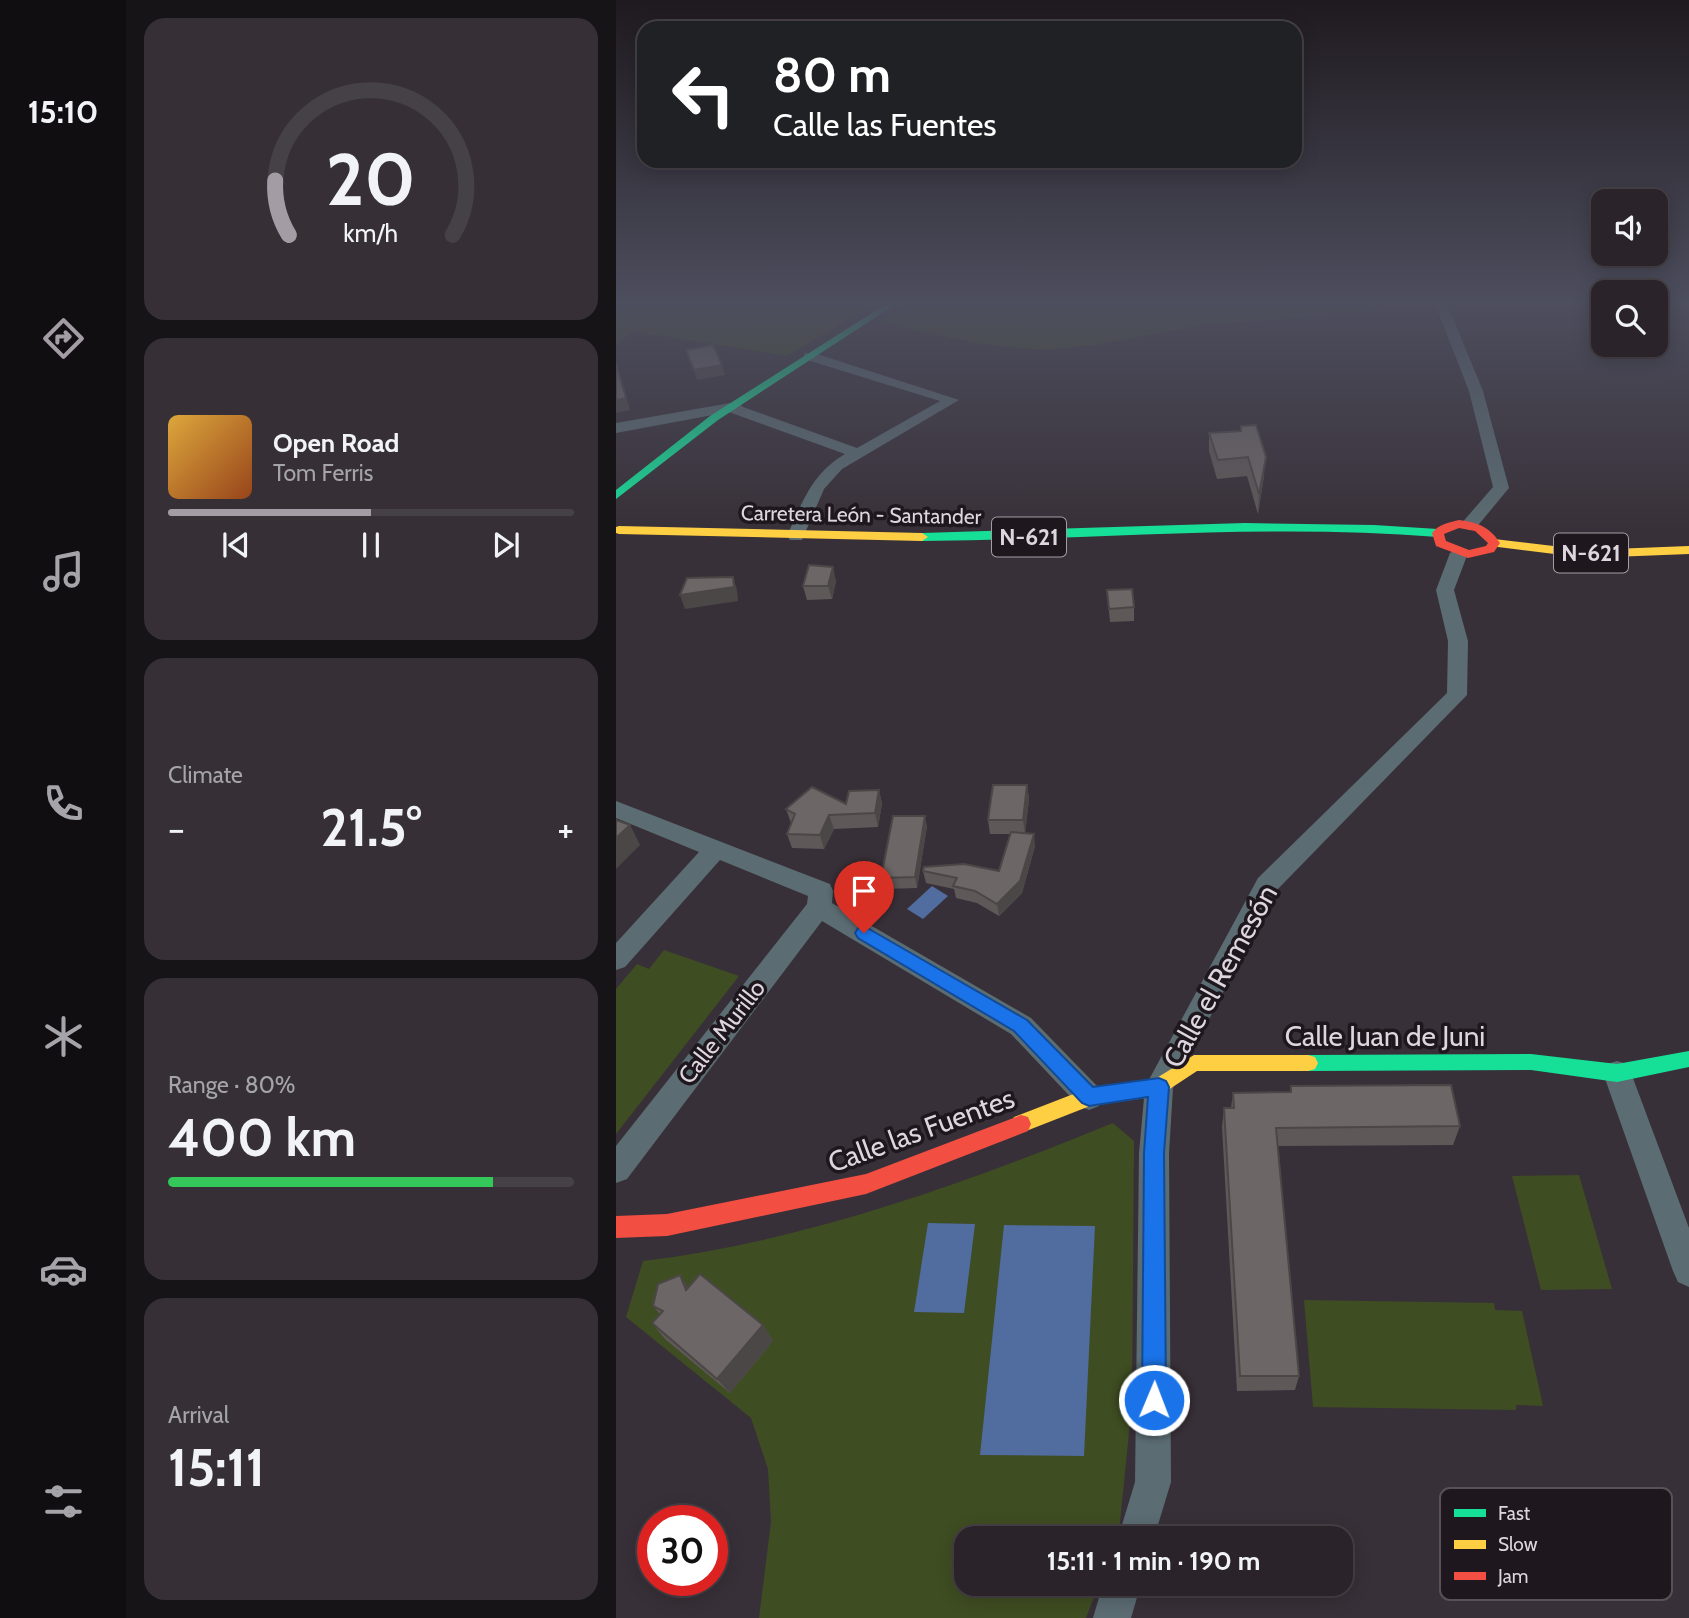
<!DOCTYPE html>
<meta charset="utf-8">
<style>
body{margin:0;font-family:Cabin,sans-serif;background:#363036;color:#f1f3f6;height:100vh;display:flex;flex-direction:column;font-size:26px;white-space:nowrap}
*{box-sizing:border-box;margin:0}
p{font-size:23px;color:#a5a4a8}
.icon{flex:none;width:38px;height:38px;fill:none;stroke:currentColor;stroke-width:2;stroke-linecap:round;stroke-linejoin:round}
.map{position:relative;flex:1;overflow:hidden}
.sheet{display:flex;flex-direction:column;gap:18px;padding:18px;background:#171417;width:490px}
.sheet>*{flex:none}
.banner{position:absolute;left:21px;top:21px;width:665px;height:147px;border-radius:21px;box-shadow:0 4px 18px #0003,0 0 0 2px #464147;background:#202124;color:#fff;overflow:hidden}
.tools{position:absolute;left:975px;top:189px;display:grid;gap:14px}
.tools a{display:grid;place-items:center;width:77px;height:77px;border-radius:14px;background:#2a242a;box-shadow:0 4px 18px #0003,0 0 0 2px #464147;font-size:35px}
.speed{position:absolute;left:21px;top:1505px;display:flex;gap:14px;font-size:35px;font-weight:700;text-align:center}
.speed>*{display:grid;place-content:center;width:91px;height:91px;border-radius:50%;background:#2a242a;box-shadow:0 4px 18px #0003,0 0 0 2px #464147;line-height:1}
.speed .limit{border:10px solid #d22;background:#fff;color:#111}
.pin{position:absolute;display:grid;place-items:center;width:60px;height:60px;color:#fff;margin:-72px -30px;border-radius:50% 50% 50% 0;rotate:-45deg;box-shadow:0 0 7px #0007}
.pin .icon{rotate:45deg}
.me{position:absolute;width:77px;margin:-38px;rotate:1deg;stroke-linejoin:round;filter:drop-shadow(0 0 5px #0008)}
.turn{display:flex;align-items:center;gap:24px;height:147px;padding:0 21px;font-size:32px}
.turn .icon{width:91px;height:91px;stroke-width:2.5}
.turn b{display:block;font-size:49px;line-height:60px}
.big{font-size:52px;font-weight:700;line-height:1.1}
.sheet .tile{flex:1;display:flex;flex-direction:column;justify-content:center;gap:10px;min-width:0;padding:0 24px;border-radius:21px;background:#363036}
.sheet .dial{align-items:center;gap:0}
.dial svg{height:182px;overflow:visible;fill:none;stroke:#464147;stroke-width:7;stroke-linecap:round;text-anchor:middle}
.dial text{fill:#f1f3f6;stroke:none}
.song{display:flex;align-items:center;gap:21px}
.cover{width:84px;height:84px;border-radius:10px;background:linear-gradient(135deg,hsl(40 70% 55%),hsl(20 70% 35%))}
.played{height:7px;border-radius:4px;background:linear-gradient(90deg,#a49ca5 50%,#464147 50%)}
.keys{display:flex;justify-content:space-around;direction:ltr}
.heat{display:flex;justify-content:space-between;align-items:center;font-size:38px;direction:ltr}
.charge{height:10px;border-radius:5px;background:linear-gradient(90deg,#34c759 80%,#464147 0)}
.trip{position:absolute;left:338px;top:1526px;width:399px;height:70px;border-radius:21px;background:#2a242a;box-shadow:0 4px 18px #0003,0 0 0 2px #464147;font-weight:700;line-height:70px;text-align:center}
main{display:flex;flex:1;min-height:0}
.dock{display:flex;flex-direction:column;width:126px;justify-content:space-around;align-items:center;background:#110e11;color:#a5a4a8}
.dock .icon{width:49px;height:49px}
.dock .on{color:#a49ca5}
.dock b{font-size:32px;color:#f1f3f6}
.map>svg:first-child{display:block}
.green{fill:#3f4d22}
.water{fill:#516c9f}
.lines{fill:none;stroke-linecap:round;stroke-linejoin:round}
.street{fill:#5b6c72;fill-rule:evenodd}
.fast{fill:#16e098;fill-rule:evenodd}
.slow{fill:#ffcf43;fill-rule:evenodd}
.jam{fill:#f24e42;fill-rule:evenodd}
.wall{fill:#5e5858}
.shaded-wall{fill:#4c4747}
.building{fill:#6d6666;stroke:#4c4747;stroke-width:2}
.route{fill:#1a73e8;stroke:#114b97;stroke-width:2}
.labels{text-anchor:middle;stroke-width:7;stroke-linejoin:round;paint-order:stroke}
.far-street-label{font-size:21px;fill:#ded6df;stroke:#1e181e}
.shield{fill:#1e181e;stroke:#a49da5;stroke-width:2}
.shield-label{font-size:23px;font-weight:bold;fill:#ded6df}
.street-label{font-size:24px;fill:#ded6df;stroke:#1e181e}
.near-street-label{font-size:28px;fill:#ded6df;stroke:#1e181e}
.key{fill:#1e181e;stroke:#585158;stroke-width:2}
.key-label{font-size:19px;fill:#ded6df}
</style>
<main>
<nav class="dock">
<b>15:10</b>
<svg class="icon on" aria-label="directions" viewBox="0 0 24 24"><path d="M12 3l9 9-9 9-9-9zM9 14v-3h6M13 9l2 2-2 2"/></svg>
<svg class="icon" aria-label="music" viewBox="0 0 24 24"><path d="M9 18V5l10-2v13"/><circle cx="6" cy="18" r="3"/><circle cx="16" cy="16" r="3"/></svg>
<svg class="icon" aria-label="phone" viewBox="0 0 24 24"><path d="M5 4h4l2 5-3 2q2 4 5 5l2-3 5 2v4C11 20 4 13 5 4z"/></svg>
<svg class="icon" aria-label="climate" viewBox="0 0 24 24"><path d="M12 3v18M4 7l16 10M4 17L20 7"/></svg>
<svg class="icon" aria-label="car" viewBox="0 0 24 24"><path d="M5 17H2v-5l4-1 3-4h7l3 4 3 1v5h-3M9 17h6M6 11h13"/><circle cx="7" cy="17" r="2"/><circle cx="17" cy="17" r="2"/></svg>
<svg class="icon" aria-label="filters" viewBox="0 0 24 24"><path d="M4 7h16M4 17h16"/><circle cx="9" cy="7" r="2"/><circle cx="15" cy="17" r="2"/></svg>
</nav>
<section class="sheet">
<div class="tile dial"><svg viewBox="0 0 100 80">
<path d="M14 69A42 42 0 1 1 86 69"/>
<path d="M14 69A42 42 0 0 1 8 45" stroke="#a49ca5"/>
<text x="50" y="56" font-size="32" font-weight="700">20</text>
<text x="50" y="72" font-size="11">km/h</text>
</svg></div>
<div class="tile">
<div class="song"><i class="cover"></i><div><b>Open Road</b><p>Tom Ferris</p></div></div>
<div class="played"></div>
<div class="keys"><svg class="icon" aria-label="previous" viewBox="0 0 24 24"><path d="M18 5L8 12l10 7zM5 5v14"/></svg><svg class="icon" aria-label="pause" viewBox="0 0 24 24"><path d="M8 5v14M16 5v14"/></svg><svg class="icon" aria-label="next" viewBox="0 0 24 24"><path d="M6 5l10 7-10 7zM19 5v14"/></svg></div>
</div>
<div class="tile"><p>Climate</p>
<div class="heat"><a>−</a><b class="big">21.5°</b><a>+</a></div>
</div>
<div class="tile"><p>Range · 80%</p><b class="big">400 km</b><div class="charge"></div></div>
<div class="tile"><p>Arrival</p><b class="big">15:11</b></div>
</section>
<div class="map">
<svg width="1073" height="1618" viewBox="0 0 1073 1618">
<rect width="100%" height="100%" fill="#383038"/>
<!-- green -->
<g class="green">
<polygon points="0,304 258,304 171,356 16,331 0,345"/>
<polygon points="293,304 787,304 719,315 588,325 478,345 429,350 364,344 263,322"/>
<polygon points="48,950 123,976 0,1134 0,989 21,964 33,969"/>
<path d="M 497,1123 L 518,1141 L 516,1402 L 503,1532 L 501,1538 L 350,1538 L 350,1584 L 483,1584 L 470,1618 L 143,1618 L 155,1522 L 152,1469 L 135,1418 L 10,1317 L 27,1261 C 190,1241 345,1185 497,1123 Z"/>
<polygon points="963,1175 996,1289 925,1290 896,1176"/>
<polygon points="688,1300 878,1303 879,1310 906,1311 927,1406 900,1405 900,1410 697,1407"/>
</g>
<!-- water -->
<g class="water">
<polygon points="316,886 332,896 307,919 291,909"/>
<polygon points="312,1223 359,1224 348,1313 298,1312"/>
<polygon points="388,1225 479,1226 468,1456 364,1455"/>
</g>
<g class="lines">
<!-- street -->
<g class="street">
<polygon points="819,304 831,304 867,391 893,488 859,529 853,530 844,525 877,487 853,391"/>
<path d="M 188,353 L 198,353 L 343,400 L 226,469 L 208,489 L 186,540 L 174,540 L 171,536 C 186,503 196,473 229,454 L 113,412 L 0,433 L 0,423 L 120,402 L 127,407 L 241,448 L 324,401 L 188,359 Z"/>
<polygon points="843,548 852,553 838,590 852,641 851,695 660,891 557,1088 553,1153 555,1482 538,1538 502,1538 519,1482 523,1153 529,1087 642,878 831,693 832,641 820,590 834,553"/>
<polygon points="0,801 214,884 217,891 216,903 415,1018 483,1088 487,1097 483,1106 473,1110 463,1106 395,1034 206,921 11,1179 0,1183 0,1146 191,904 192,896 104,860 9,967 0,970 0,943 83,852 0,818"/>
<polygon points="1001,1061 1011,1064 1015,1073 1073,1228 1073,1287 1062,1282 1057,1271 987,1073 991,1064"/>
<polygon points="487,1584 525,1584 515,1618 477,1618"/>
</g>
<!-- fast -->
<g class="fast">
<polygon points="270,304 280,304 102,420 0,499 0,490 94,416"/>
<path d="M 629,523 L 758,525 L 822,529 L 828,533 L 822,537 C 650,523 478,540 306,541 L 300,537 L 306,533 Z"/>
<polygon points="1073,1051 1073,1067 1001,1082 915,1070 692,1071 685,1069 682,1063 685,1057 692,1055 915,1054 1001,1064"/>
</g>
<!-- slow -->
<g class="slow">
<polygon points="3,526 306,533 312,537 306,541 3,534 0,533 0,527"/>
<polygon points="878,539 971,550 1073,546 1073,554 971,558 874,546 872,543"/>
<polygon points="578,1055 692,1055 699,1057 702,1063 699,1069 692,1071 581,1071 543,1096 474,1106 405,1133 398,1131 395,1124 398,1117 473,1088 539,1079"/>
</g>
<!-- jam -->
<g class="jam">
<path d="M 843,520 C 861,522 874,527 884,543 L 878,552 L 852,558 L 820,546 L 816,533 C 823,524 832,523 843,520 ZM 843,528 L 859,531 L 872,543 L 870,546 L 853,550 L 830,541 L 828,534 Z"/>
<polygon points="405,1115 412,1117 415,1124 412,1131 250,1194 51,1236 0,1238 0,1216 51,1214 250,1174"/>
</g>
</g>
<!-- wall -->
<g class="wall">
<polygon points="625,431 648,476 642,514 631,476 601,479 593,451 593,433"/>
<polygon points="220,581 216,599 191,600 187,586"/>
<polygon points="491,590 518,607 518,621 494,622"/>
<polygon points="411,785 413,799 409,833 419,846 406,893 383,916 361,903 340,898 338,889 310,883 307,871 383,871 395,834 374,834 372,820"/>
<polygon points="263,790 266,804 262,827 218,829 208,849 176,848 171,834 175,823 170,809 230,804"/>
<polygon points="311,826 301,888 268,889 265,878"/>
<polygon points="675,1086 844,1126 837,1145 662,1146 683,1376 679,1390 621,1391 606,1127 608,1108 615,1108 617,1093 674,1092"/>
<polygon points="73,1287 147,1325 157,1341 114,1393 49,1339 36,1323 44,1314 37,1306"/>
</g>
<!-- shaded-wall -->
<g class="shaded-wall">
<polygon points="0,361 14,410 0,413"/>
<polygon points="106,365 109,375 81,380 78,370"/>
<polygon points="650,457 648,476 642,514 643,494"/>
<polygon points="217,567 220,581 216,599 212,586"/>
<polygon points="117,577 121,590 122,601 69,609 64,595"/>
<polygon points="411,785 413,799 409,834 407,820"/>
<polygon points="263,790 266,804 262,827 259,813"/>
<polygon points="213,815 218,829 208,849 204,835"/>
<polygon points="309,816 311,826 301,888 299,877"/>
<polygon points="14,825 24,845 0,869 0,838"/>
<polygon points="418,834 419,846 406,893 383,916 381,904"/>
<polygon points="64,1275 76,1291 70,1290"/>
<polygon points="147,1325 157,1341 114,1393 101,1379"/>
</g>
<!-- building -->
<g class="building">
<polygon points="97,345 106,365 78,370 70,350"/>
<polygon points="0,364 10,398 0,400"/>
<polygon points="640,425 650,457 643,494 632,457 602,460 593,433 625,431 625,426"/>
<polygon points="193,565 217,567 212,586 187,586"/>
<polygon points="117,577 118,587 64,595 71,578"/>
<polygon points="516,589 518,607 493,609 491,590"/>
<polygon points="377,785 411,785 407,820 372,820"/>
<polygon points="196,787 230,804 233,791 263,790 259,813 213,815 204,835 171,834 179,814 170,809"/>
<polygon points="277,816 309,816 299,877 265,878"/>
<polygon points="0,820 14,825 0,838"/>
<polygon points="395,832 418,834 404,881 381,904 359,891 337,886 341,878 307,871 308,867 348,864 383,871"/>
<polygon points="835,1085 844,1126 660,1128 683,1376 624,1376 608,1108 618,1108 617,1093 675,1092 675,1086"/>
<polygon points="84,1274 147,1325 101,1379 36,1323 47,1311 37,1306 42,1284 64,1275 70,1290"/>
</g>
<!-- sky -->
<linearGradient id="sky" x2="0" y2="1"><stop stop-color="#1f1a1f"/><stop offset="0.57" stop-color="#4d4e5e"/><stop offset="1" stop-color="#4d4e5e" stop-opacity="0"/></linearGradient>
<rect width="1073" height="531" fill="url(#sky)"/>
<!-- route -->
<polygon class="route" points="248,926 411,1020 477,1087 543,1078 550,1081 553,1087 548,1153 550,1400 546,1409 538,1412 529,1409 526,1400 528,1153 532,1097 473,1106 466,1103 398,1031 242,938 239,933 242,928"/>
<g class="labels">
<!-- far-street labels -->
<g class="far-street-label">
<text transform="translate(245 515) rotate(1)" y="7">Carretera León - Santander</text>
</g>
<!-- shield labels -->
<g class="shield">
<rect x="376" y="517.5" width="74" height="39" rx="5"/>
<rect x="938" y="533.5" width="74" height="39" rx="5"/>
</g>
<g class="shield-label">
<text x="413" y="545">N-621</text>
<text x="975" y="561">N-621</text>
</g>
<!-- street labels -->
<g class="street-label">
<text transform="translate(106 1032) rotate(-52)" y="8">Calle Murillo</text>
</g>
<!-- near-street labels -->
<g class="near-street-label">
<text transform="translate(604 976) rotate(-61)" y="10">Calle el Remesón</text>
<text x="769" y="1046">Calle Juan de Juni</text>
<text transform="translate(305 1130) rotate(-20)" y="10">Calle las Fuentes</text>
</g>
</g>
<!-- legend -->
<rect x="824" y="1488" width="232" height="112" rx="10" class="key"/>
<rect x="838" y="1509" width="32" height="8" fill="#16e098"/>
<rect x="838" y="1540" width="32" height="9" fill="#ffcf43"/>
<rect x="838" y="1572" width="32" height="8" fill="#f24e42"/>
<g class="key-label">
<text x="882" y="1520">Fast</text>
<text x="882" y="1551">Slow</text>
<text x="882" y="1583">Jam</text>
</g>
</svg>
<div class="tools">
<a><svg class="icon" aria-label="sound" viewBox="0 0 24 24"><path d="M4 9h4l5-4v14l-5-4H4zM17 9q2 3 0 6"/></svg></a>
<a><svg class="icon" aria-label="search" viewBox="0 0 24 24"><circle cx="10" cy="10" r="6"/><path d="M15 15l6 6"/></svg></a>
</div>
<div class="speed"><div class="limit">30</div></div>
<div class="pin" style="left:248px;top:933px;background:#d93025"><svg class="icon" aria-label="arrive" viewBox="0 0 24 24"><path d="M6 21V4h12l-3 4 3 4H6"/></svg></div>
<svg class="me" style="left:538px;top:1400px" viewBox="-20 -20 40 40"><circle r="17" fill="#1a73e8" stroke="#fff" stroke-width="3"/><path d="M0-11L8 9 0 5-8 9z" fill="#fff"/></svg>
<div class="trip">15:11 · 1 min · 190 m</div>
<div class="banner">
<div class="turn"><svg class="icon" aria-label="left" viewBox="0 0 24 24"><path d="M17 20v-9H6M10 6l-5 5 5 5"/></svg><div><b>80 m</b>Calle las Fuentes</div></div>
</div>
</div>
</main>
